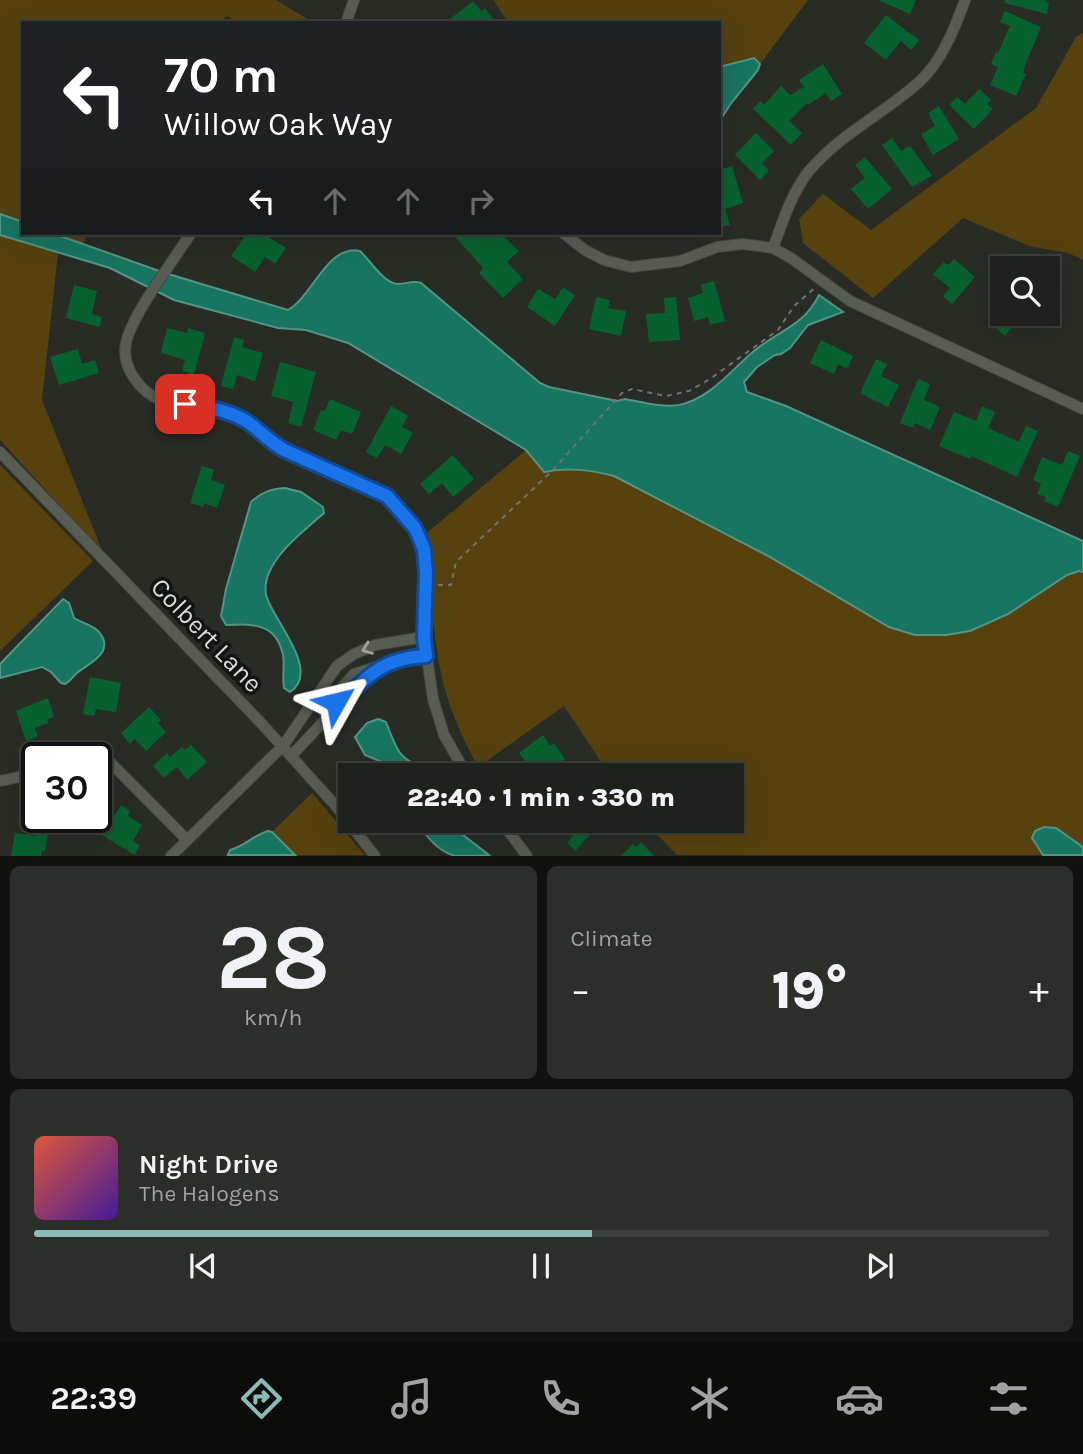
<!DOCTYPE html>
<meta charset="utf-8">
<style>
body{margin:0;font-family:Karla,sans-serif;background:#2c2e29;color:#f1f3f6;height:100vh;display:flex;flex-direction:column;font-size:26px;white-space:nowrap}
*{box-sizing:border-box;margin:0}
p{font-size:23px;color:#a1a3a3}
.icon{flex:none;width:38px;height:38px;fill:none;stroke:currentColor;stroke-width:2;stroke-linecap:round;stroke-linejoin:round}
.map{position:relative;height:856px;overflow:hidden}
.panel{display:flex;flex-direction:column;gap:10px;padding:10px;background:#11120f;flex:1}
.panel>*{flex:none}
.banner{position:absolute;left:21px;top:21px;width:700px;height:214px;border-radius:0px;box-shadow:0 7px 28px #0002,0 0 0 2px #3c3e3b;background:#202124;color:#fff;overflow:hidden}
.buttons{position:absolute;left:990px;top:256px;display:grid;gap:14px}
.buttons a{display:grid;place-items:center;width:70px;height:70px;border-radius:0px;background:#1f211c;box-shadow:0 7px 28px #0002,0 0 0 2px #3c3e3b;font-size:35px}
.speed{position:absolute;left:21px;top:742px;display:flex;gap:14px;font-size:35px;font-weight:700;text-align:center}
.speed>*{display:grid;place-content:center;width:91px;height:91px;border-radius:50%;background:#1f211c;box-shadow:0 7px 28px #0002,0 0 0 2px #3c3e3b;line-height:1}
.speed .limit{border:4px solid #111;border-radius:10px;background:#fff;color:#111}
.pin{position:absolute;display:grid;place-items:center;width:60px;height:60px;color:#fff;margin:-30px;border-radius:14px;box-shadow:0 4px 10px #0006}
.me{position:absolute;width:77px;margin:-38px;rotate:53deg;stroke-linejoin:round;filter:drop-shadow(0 0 5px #0008)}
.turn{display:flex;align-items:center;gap:24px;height:147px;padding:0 28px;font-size:32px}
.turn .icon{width:91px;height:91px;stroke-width:2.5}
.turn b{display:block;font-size:49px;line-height:60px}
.lanes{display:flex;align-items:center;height:66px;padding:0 28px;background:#0003;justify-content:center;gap:35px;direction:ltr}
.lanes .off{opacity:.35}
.big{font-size:52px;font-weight:800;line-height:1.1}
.panel .tile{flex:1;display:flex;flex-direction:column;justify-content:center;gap:10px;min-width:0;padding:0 24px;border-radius:10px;background:#2c2e29}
.panel .dial{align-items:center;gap:0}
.dial b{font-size:91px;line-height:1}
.song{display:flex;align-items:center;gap:21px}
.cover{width:84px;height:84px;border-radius:10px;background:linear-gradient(135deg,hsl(10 70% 55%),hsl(260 70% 35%))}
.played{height:7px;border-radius:4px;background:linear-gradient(90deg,#8bbbb9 55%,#3c3e3b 55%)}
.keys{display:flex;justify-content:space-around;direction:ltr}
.heat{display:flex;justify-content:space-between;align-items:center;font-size:38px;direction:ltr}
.panel .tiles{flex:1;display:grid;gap:10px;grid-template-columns:1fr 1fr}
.tile:last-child{grid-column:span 2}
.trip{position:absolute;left:338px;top:763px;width:406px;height:70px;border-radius:0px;background:#1f211c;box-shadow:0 7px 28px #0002,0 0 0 2px #3c3e3b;font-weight:800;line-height:70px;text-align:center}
.tabs{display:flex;height:112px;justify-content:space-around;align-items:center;background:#0c0d0b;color:#a1a3a3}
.tabs .icon{width:49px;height:49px}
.tabs .current{color:#8bbbb9}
.tabs b{font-size:32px;color:#f1f3f6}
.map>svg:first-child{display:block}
.green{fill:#56410f}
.water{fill:#187562;stroke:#529485;stroke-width:2}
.building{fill:#07612f}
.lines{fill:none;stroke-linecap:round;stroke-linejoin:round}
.minor-casing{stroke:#454942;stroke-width:12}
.path{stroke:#70736d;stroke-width:2;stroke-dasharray:5 5;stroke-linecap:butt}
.minor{stroke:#585d54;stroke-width:10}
.oneway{stroke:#9fa39c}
.route-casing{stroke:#114b97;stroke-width:18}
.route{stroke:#1a73e8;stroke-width:12}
.labels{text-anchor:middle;stroke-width:7;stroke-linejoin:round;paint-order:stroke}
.street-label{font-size:26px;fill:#d9dcd7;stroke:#121411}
</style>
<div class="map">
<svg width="1083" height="856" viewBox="0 0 1083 856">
<rect width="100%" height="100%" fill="#292c25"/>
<!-- green -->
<g class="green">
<polygon points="0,0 276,0 314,23 237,23 227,16 220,23 23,23 23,233 88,233 76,258 58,253 42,400 103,553 0,440"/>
<polygon points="493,0 808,0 760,64 751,58 719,67 719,23 509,23"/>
<polygon points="1083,33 1083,260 1068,253 1029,246 963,218 873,298 803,243 799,219 823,194 871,230 1036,108 1076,37"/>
<path d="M 526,450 L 545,472 C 569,467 590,470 614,476 L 768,556 L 889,627 L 915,635 L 970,631 L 1008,614 L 1067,575 L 1079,570 L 1083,572 L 1083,848 C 1069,835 1053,823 1035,831 L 1032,838 L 1043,855 L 677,855 L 644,821 L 732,821 L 732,775 L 610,775 L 564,706 L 478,767 C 463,739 449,709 442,678 C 431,630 431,581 428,532 Z"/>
<polygon points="0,465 93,561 0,651"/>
<polygon points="312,793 358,847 365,855 295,855 272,832"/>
</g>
<!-- water -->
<g class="water">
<polygon points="754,58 760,64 758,70 732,102 719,122 719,67"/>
<path d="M 0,214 L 23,222 L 23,233 L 52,233 L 165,273 L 288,310 C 313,296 327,244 360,251 C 370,260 384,284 398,284 C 407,284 412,280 421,283 L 540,383 L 549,387 L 617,401 L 625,399 C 642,402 663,408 679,405 C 711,398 731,370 754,351 C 779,330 804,326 819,295 L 843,312 L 808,325 L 790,348 L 781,354 L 775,355 L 757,367 L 744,382 L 747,392 L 786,406 L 1083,541 L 1083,572 L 1079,571 L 1067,575 L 1008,614 L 970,631 L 946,635 L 915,635 L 889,627 L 768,556 L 614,476 C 590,470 569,467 544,472 L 526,450 L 348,343 L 306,330 L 278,328 L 174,300 L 110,268 L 0,235 Z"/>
<path d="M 285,488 L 301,492 L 323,507 L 324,513 C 304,531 275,552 267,578 C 266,582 265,589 266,594 C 269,616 323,670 290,692 L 284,688 C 282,676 285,666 283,655 C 276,622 252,624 226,625 L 221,616 L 226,589 L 251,502 C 262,492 271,489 285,488 Z"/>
<path d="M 63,599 L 69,603 L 74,618 C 82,623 92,625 98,631 C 117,652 89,663 77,673 C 72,677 71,681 65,684 L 61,683 L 51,672 L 42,667 L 0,678 L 0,664 Z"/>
<path d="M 378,719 L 386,722 C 401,762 400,756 436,775 L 396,775 L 389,765 L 365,755 L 355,737 L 367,723 Z"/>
<path d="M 417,821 L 451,821 L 458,831 L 489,855 C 479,856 465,856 455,856 C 438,851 425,835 417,821 Z"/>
<polygon points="1044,827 1056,828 1080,845 1083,848 1083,855 1043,855 1032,838 1035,831"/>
<path d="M 268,831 L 272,832 L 295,855 L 228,855 L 230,850 C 245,846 254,835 268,831 Z"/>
</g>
<!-- building -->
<g class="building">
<polygon points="878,0 916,0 910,14"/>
<polygon points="1005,0 1046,0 1045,2 1049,3 1047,14 1005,3"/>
<polygon points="473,1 481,11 485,8 496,23 445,23"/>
<polygon points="1005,11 1041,27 1025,65 1023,73 1026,74 1016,96 990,85 998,67 991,64 996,52 998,53 1010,26 1000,22"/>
<polygon points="886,15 919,40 911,50 901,41 886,60 864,43"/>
<polygon points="823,64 842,94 831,101 826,93 808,105 807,103 789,121 802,133 791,145 753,109 760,101 764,105 781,86 790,95 804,87 799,80"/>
<polygon points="979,89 991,100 987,104 993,109 974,129 949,105 957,97 965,104"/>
<polygon points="939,106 959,139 933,155 921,134 935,126 928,113"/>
<polygon points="756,133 774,151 762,163 769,171 760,180 735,155"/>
<polygon points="892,138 901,151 909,146 911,147 932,176 912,187 882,145"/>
<polygon points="865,157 892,189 868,209 851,189 865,178 855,165"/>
<polygon points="732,166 743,203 725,209 730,225 719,228 719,170"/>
<polygon points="247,233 262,233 286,248 275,264 265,257 255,272 231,256"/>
<polygon points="452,233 500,233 519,251 507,262 523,279 503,298 479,273 483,268"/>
<polygon points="954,259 975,277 952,304 943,296 950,288 933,274 944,262 948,265"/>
<polygon points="714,281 725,321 710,325 708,317 694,321 688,298 703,293 701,285"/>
<polygon points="74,285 97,291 92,314 102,317 100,327 66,318"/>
<polygon points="563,287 575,295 555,326 527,307 538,289 555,299"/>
<polygon points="1003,287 1003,313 1023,313 1005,336 996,328 1001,321 991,313 997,310 989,304"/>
<polygon points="596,297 610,300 608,308 626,311 621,336 589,329"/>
<polygon points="676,297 680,340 649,342 646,314 665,313 664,298"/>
<polygon points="167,328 187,333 188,328 205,333 194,375 182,371 185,360 161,353"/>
<polygon points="234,337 244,340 242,347 263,353 255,381 237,375 233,389 221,386"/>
<polygon points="821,340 853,356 847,369 838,364 834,374 810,363"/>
<polygon points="78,349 82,364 95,360 99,373 59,385 50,357"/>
<polygon points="876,359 887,364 881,376 899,385 888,407 860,393"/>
<polygon points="280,362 316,372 301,427 288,423 293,402 271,396"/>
<polygon points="918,379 930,384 924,400 940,407 930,430 915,423 913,428 900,423"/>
<polygon points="330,399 361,412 352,434 341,430 336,440 313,430 321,410 325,411"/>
<polygon points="391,406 408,416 402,427 413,433 401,454 385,445 377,458 366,452"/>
<polygon points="982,406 995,412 988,428 1019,442 1026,426 1038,431 1017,477 972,456 970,459 939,446 954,412 976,421"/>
<polygon points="1068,451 1080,456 1058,507 1044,501 1046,497 1037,494 1041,484 1033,480 1042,457 1062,465"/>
<polygon points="453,455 474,479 453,497 442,483 429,494 420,484"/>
<polygon points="202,466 214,470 211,480 225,485 217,508 204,503 203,507 190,503"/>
<polygon points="90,677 121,683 116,712 96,709 94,716 83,714"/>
<polygon points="48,698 54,717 47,719 48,723 35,728 38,737 26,741 16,711"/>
<polygon points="149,707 161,720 158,723 166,732 146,751 135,739 130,744 121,733"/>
<polygon points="543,735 550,746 554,743 565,759 543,775 523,775 531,770 519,753"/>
<polygon points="191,745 207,762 187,780 177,767 164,778 153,766 167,753 170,757 182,747 185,750"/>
<polygon points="121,805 130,811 128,816 142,825 133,841 140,846 134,855 102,835"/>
<polygon points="557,821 603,821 575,851 567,843 573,836"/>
<polygon points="15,833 36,836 36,833 48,835 45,851 42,851 41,856 11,856"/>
<polygon points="641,842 654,856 621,856 633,844 636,847"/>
</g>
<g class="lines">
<defs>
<g id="minor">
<polyline points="346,23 354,0"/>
<path d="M 191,233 C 174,260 132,314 126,343 C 121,367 140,393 163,401 C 185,407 210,405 231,414 C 251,423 265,439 284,450 L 387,496 L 415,528 L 423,549 L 427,573 L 424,637 L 433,699 L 444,735 L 467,775"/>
<polyline points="563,233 585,250 604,260 631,267 680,261 717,247 743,244 773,248 791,258 850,301 1083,409"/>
<path d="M 773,248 C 783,221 791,194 809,171 C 839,135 883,114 918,83 C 941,63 955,28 965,0"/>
<polyline points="0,452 262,724 335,805 375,856"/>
<polyline points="336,702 345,697 380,667"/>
<polyline points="292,755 326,719 339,691 354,674 402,659 426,656"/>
<path d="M 52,758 C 68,749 83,745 100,752 L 187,840"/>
<polyline points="0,781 19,777 37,767"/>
<polyline points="501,821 527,856"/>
<polyline points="171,856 283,746 337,666 354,654 375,645 424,637"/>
</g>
</defs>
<!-- minor casing -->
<use href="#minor" class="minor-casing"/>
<!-- path -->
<polyline class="path" points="438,585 451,585 456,562 551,472 622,393 632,389 666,396 689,391 710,379 778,330 794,306 816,287"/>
<!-- minor -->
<use href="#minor" class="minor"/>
</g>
<!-- one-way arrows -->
<defs><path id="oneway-chevron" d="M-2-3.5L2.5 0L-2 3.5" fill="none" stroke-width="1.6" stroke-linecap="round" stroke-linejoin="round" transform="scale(1.75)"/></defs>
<use class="oneway" href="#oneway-chevron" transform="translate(367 649) rotate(159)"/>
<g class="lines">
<defs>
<path id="route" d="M 185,404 C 208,407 235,411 253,426 C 264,435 272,443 284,450 L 387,496 L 415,528 L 424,549 L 426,573 L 424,637 L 426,656 C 405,657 384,663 368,677 C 357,686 348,696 336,702"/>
</defs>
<!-- route casing -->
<use href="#route" class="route-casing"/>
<!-- route -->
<use href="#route" class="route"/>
</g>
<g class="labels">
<!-- street labels -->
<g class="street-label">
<text transform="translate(207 635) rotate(46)" y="9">Colbert Lane</text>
</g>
</g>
</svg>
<div class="buttons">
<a><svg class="icon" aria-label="search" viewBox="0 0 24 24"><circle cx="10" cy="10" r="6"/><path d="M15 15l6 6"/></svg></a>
</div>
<div class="speed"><div class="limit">30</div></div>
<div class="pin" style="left:185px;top:404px;background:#d93025"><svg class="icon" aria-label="arrive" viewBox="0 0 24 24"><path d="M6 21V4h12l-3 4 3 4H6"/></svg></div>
<svg class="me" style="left:336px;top:702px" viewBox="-20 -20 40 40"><path d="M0-17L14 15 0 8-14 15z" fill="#1a73e8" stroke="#fff" stroke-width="4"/></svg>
<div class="trip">22:40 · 1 min · 330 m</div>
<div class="banner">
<div class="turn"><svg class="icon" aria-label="left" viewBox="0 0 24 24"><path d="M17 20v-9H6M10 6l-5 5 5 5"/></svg><div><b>70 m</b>Willow Oak Way</div></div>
<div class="lanes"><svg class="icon" aria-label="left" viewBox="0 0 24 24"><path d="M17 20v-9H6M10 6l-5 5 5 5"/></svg><svg class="icon off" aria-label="ahead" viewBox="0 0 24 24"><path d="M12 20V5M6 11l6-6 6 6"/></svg><svg class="icon off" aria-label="ahead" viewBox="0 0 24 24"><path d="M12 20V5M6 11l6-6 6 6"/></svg><svg class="icon off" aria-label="right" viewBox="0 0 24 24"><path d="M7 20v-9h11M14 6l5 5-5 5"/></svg></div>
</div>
</div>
<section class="panel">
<div class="tiles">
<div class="tile dial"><b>28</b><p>km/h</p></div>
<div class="tile"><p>Climate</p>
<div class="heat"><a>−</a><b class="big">19°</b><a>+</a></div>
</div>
<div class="tile">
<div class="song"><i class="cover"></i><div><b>Night Drive</b><p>The Halogens</p></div></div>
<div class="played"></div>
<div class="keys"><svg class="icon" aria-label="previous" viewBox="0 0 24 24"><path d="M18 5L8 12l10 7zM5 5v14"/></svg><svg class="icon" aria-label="pause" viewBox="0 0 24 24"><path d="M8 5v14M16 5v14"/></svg><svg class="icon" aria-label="next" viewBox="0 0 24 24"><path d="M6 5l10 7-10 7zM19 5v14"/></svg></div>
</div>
</div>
</section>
<nav class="tabs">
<b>22:39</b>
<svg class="icon current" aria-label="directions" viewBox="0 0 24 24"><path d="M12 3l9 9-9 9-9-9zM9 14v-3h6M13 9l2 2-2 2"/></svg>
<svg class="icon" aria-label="music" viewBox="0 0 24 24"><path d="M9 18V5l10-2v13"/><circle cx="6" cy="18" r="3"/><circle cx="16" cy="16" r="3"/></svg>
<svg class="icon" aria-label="phone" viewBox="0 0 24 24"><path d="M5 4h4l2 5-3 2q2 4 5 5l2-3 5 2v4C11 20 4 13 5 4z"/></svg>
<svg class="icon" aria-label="climate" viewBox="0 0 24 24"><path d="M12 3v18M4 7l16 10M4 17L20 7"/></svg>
<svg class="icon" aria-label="car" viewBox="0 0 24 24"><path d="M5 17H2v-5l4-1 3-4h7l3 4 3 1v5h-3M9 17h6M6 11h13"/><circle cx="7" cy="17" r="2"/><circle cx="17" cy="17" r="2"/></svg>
<svg class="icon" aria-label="filters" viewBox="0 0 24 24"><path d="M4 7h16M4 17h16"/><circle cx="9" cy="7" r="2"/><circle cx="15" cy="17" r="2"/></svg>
</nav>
